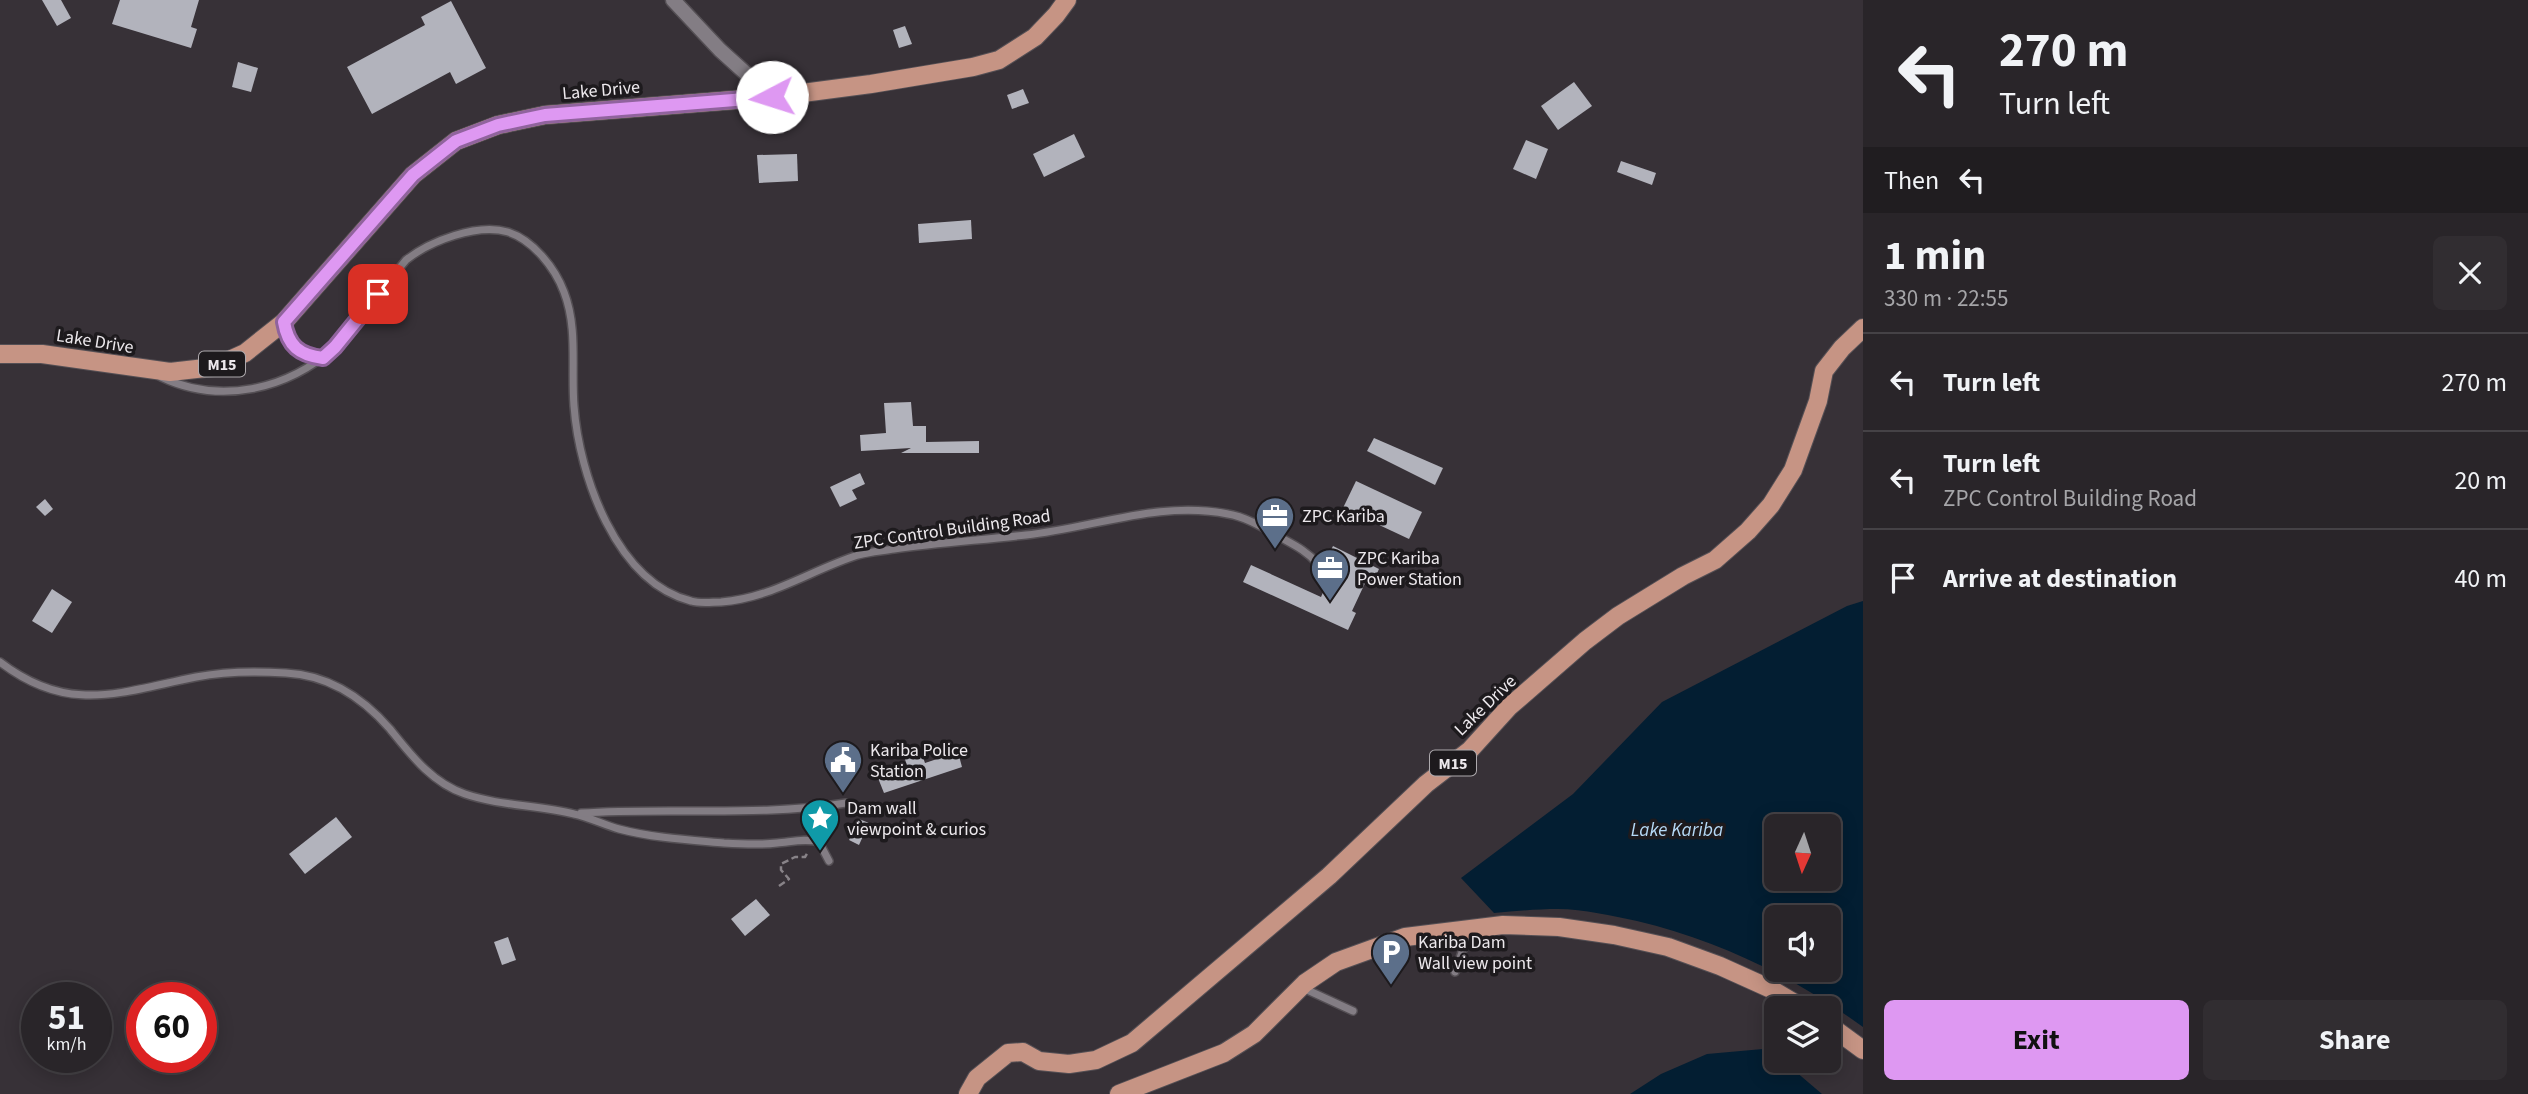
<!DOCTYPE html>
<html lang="en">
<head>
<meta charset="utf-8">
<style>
  body { margin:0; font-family:"Source Sans 3",sans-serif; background:#312d31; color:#f1f3f6; height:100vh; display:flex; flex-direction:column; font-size:26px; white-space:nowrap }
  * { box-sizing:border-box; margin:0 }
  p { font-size:23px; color:#a5a5a8 }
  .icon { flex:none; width:38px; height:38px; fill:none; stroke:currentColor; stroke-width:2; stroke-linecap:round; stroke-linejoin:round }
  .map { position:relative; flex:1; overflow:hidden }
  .side { display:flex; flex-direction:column; background:#292529; width:665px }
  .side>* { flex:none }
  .top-card { background:#292529; color:#f1f3f6; overflow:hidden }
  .needle { width:46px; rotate:183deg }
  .controls { position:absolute; left:1764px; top:814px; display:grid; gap:14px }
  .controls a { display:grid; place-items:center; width:77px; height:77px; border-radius:10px; background:#292529; box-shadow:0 4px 18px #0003,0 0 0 2px #454246; font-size:35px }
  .speed { position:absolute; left:21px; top:982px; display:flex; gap:14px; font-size:35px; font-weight:700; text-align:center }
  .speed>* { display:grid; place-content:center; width:91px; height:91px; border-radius:50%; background:#292529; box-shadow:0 4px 18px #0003,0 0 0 2px #454246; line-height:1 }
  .speed small { font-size:18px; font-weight:400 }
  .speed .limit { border:10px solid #d22; background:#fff; color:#111 }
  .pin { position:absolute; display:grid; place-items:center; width:60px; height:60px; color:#fff; margin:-30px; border-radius:14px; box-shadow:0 4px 10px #0006 }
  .me { position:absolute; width:77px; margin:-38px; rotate:265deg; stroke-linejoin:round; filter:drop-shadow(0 0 5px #0008) }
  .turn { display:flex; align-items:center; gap:24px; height:147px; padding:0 21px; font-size:32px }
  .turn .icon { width:91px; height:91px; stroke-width:2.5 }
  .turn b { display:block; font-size:49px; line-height:60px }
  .then { display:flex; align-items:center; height:66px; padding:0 21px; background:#0003; gap:14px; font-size:26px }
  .round { display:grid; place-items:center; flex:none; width:74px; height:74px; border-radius:10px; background:#312d31 }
  .summary { display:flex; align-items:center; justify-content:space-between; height:119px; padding:0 21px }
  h1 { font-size:42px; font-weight:700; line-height:52px }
  .cta { display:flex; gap:14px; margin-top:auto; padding:14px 21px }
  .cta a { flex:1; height:80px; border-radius:10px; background:#de98f2; color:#111; font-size:28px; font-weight:700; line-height:80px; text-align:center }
  .cta a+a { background:#312d31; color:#f1f3f6 }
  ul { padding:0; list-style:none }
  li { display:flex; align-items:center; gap:21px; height:98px; padding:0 21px; border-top:2px solid #454246 }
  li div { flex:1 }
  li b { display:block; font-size:26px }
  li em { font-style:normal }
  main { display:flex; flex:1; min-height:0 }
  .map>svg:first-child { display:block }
  .water { fill:#031e32; fill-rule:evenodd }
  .building { fill:#b2b3bc }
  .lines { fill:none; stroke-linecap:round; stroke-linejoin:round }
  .service-casing { stroke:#544f54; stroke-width:10 }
  .minor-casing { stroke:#544f54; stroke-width:17 }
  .primary-casing { stroke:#544f54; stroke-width:20 }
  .path { stroke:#888388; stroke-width:2.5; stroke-dasharray:7 3.5; stroke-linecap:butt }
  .service { stroke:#837d84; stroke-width:7 }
  .minor { stroke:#837d84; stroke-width:14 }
  .primary { stroke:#c69484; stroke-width:18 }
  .route-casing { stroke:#90639d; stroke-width:18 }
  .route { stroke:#de98f2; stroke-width:12 }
  .labels { text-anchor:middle; stroke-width:7; stroke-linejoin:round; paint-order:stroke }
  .shield { fill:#1d1a1d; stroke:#aeaaae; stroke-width:2 }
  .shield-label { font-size:16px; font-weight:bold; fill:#ece8ec }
  .street-label { font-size:18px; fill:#ece8ec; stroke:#1d1a1d }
  .poi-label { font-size:18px; fill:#ece8ec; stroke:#1d1a1d; text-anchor:start }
  .water-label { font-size:19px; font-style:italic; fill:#b5d9f6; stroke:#1d1a1d }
</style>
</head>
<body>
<main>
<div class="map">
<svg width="1863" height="1094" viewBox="0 0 1863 1094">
  <rect width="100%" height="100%" fill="#373137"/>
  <g class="water">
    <path d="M1863,601v426c-69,-50 -143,-86 -226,-106 -25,-5 -53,-12 -79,-12 -21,0 -43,2 -64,4l-33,-35 112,-84 89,-92 185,-96zM1776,826h53v52h-53zM1776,917h53v53h-53z"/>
    <polygon points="1763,1049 1776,1058 1776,1060 1795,1071 1822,1094 1630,1094 1661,1074 1707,1054"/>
  </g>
  <g class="building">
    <polygon points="42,0 61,0 71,18 57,26"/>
    <polygon points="120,0 199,0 191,27 197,29 191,48 112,24"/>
    <polygon points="451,1 486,68 456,84 450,72 372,114 347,67 425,25 421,17"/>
    <polygon points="905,26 912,44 899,48 893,30"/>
    <polygon points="238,62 258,68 251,92 232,87"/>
    <polygon points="1574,82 1592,106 1558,130 1541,106"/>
    <polygon points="1023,89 1029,103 1012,109 1007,95"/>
    <polygon points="1074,134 1085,157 1044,177 1033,154"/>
    <polygon points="1526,140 1548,149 1536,179 1513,169"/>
    <polygon points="797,154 798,181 759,183 757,155"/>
    <polygon points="1621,161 1656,173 1652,185 1617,172"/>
    <polygon points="971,220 972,239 919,243 918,224"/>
    <polygon points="911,402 913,426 926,426 926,442 979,441 979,453 901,453 911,448 861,451 860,435 886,433 884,403"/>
    <polygon points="1374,438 1443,468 1435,485 1367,451"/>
    <polygon points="860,473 865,484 852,490 857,499 840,507 830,487"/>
    <polygon points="1356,481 1422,512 1409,539 1343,508"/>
    <polygon points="45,499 53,509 45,516 36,507"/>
    <polygon points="1333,546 1379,569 1372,584 1366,581 1352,611 1356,613 1348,630 1243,582 1251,565 1321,597 1335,565 1326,560"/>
    <polygon points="52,589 72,602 52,633 32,621"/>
    <polygon points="919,746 925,763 958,752 962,767 884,793 878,778 908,768 902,751"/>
    <polygon points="336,817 352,837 305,874 289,854"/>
    <polygon points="859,819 869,823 859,845 849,840"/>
    <polygon points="756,899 770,915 745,936 731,919"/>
    <polygon points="508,937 516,960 502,965 494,942"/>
  </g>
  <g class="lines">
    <g class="service-casing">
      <g id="service">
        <path d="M284,323c4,23 15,33 38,35"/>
        <path d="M161,377c59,28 126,13 174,-30l71,-87c24,-19 71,-37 102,-28 25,8 47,36 56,60 14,36 7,76 10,114 5,69 42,176 117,195 10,3 21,1 30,1 51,-4 90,-32 137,-47 11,-3 24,-4 36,-6 43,-6 88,-9 132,-14 67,-7 134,-35 202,-21 18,3 34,13 50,22 14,8 28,14 39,27"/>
        <path d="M0,662c69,53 120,30 196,15 30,-6 60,-6 90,-4 42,2 77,25 104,56 21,26 42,54 75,65 35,12 73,11 109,20 15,3 30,11 45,15 34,9 71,11 105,14 17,1 36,2 53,0 14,-1 28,-5 42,-1l10,19"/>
        <path d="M581,813c88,-6 177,4 265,-10"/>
        <polyline points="1455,972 1470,930"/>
        <polyline points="1303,988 1353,1011"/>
      </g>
    </g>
    <g class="minor-casing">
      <polyline id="minor" points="673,0 720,50 772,97"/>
    </g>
    <g class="primary-casing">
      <g id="primary">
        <polyline points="0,354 42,354 170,372 214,367 245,353 284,322 413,175 456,141 498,125 545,115 772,97 871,84 973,67 999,60 1035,37 1056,15 1067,0"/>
        <polyline points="1829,1025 1863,1050"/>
        <polyline points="968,1094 977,1078 1008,1053 1023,1052 1039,1061 1069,1064 1096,1060 1132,1043 1329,876 1426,784 1470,750 1509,707 1585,641 1618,616 1683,576 1715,560 1748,531 1771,505 1793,470 1818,401 1824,371 1842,348 1863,328"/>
        <polyline points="1119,1094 1224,1053 1254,1034 1305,983 1336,962 1405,937 1503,925 1559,927 1614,935 1668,947 1720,966 1771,989 1803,1008"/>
      </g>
    </g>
    <polyline class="path" points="779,886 789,879 781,870 781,864 795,857 805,857 808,852"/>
    <use href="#service" class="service"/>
    <use href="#minor" class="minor"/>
    <use href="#primary" class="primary"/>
  </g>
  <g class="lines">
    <g class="route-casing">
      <path id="route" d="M378,294l-43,53 -12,11c-24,-3 -35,-12 -39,-36l129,-147 43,-34 42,-16 47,-10 227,-18"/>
    </g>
    <use href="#route" class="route"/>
  </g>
  <defs>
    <g id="office-pin" transform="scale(2.0125)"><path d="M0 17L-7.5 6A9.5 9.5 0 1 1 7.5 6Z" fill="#5c6f8a" stroke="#1d1a1d"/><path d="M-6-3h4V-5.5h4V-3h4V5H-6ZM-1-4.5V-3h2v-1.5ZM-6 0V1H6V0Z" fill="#fff"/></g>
    <g id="civic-pin" transform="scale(2.0125)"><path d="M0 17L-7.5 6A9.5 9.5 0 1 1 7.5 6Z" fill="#5c6f8a" stroke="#1d1a1d"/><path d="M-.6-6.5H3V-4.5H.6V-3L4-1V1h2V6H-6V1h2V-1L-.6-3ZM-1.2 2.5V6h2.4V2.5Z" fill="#fff"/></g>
    <g id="sight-pin" transform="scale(2.0125)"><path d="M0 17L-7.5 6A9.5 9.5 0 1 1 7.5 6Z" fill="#0f9aa8" stroke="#1d1a1d"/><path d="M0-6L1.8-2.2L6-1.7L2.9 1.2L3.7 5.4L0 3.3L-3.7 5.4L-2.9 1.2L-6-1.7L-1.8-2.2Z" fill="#fff"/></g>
    <g id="parking-pin" transform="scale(2.0125)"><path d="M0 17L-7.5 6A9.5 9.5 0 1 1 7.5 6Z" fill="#5c6f8a" stroke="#1d1a1d"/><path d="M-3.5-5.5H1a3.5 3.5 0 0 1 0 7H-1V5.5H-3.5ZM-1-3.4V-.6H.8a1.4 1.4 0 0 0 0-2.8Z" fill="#fff"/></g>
  </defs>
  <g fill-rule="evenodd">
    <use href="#office-pin" x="1275" y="516"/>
    <use href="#office-pin" x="1330" y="568"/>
    <use href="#civic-pin" x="843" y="760"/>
    <use href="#sight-pin" x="820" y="818"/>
    <use href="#parking-pin" x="1391" y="952"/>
  </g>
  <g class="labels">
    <g class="shield">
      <rect x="199" y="351.5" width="46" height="25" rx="5"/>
      <rect x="1430" y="750.5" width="46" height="25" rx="5"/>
    </g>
    <g class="shield-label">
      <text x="222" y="370">M15</text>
      <text x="1453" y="769">M15</text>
    </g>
    <g class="street-label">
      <text transform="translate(601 90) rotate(-5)" y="6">Lake Drive</text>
      <text transform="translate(95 341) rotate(9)" y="6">Lake Drive</text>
      <text transform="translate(952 529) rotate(-8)" y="6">ZPC Control Building Road</text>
      <text transform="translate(1485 705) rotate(-44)" y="6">Lake Drive</text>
    </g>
    <g class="poi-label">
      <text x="1302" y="522">ZPC Kariba</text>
      <text x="1357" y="564">ZPC Kariba<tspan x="1357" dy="21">Power Station</tspan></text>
      <text x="870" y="756">Kariba Police<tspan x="870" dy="21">Station</tspan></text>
      <text x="847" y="814">Dam wall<tspan x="847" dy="21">viewpoint &amp; curios</tspan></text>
      <text x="1418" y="948">Kariba Dam<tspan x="1418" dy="21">Wall view point</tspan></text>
    </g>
    <g class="water-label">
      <text x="1677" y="836">Lake Kariba</text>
    </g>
  </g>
</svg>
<div class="controls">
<a><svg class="needle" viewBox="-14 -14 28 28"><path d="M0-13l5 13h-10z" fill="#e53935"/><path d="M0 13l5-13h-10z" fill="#a5a5a8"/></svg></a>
<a><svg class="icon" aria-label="sound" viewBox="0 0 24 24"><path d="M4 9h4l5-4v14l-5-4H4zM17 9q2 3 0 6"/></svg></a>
<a><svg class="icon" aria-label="layers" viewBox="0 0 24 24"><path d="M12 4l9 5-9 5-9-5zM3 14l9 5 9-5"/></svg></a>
</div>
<div class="speed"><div>51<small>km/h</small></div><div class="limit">60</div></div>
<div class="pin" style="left:378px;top:294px;background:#d93025"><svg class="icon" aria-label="arrive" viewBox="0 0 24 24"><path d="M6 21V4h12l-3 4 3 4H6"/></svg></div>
<svg class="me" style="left:772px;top:97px" viewBox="-20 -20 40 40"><circle r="19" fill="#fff"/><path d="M0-13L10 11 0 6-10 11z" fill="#de98f2"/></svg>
</div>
<section class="side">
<div class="top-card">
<div class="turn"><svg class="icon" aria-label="left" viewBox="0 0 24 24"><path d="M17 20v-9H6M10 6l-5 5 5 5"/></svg><div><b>270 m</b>Turn left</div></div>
<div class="then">Then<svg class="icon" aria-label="left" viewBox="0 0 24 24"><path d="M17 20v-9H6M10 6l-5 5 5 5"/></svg></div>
</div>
<div class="summary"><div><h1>1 min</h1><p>330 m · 22:55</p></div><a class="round"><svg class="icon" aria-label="close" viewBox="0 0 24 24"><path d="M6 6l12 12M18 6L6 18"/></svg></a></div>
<ul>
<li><svg class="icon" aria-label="left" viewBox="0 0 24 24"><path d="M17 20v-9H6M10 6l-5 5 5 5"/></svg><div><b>Turn left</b></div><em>270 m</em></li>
<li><svg class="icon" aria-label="left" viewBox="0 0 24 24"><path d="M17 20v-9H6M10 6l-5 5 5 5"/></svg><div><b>Turn left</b><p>ZPC Control Building Road</p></div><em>20 m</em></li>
<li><svg class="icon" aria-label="arrive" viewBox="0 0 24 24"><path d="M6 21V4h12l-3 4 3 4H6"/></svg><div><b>Arrive at destination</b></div><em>40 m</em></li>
</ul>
<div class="cta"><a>Exit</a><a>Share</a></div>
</section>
</main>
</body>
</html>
